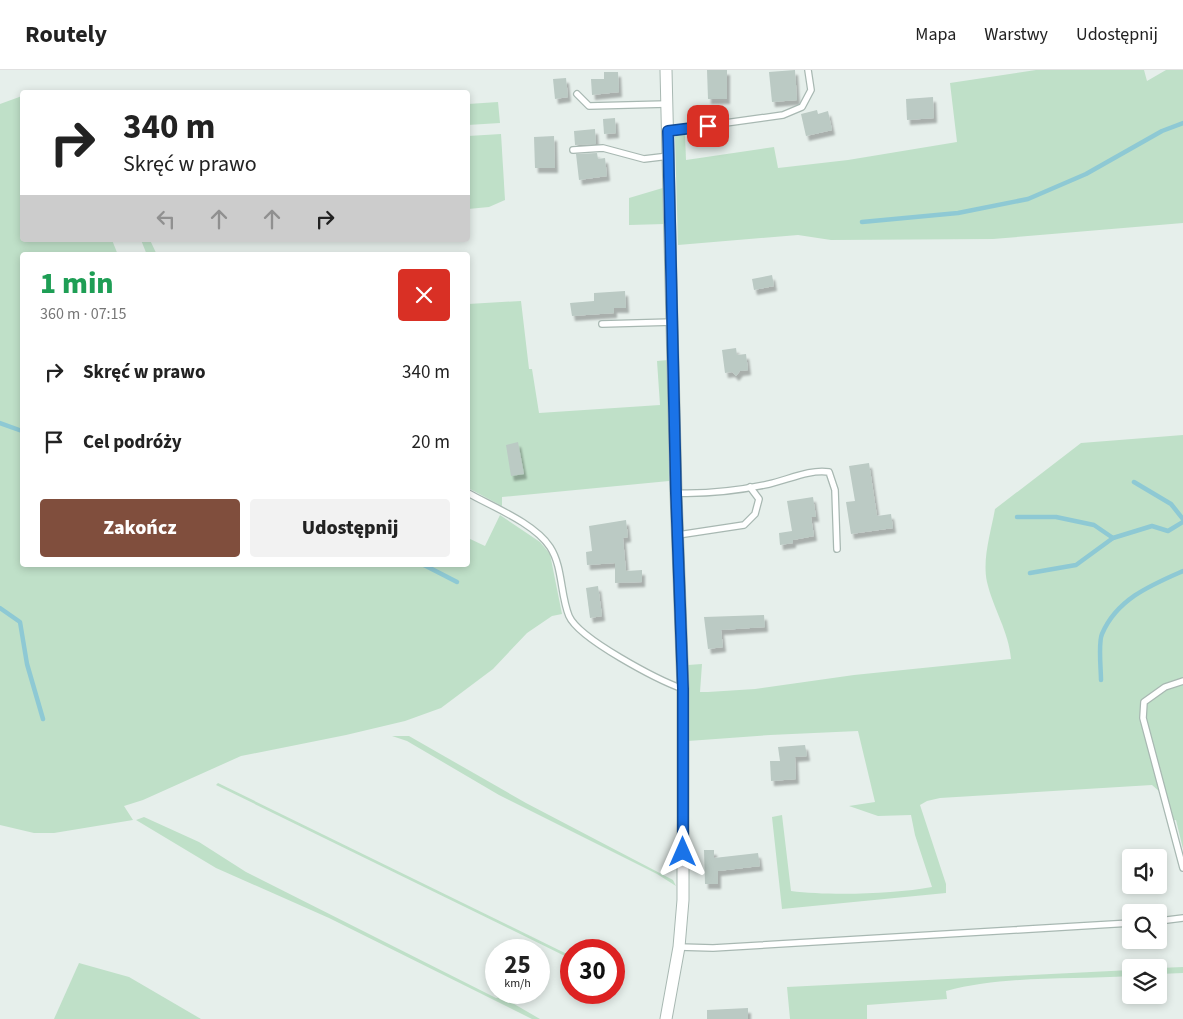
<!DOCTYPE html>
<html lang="pl">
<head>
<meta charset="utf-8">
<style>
  body { margin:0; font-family:"Source Sans 3",sans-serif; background:#f2f2f2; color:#222; height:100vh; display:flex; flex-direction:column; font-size:19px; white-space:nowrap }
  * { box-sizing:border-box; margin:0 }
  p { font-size:16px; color:#767676 }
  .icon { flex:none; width:28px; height:28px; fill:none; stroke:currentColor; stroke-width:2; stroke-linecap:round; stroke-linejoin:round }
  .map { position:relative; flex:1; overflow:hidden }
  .panel { position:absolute; left:20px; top:182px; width:450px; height:315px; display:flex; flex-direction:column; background:#fff; border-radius:5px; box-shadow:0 2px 8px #0003 }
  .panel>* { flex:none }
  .banner { position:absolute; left:20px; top:20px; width:450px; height:152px; border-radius:5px; box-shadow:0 2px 8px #0003; background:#fff; color:#222; overflow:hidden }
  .tools { position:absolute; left:1122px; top:779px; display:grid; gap:10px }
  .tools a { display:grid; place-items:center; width:45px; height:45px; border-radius:5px; background:#fff; box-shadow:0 2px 8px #0003; font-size:25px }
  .speed { position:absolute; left:485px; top:869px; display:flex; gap:10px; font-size:25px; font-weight:700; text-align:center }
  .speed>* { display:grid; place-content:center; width:65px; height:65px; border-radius:50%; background:#fff; box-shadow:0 2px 8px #0003; line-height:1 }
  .speed small { font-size:12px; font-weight:400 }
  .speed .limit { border:8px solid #d22; background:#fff; color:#111 }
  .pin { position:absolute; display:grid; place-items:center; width:42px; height:42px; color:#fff; margin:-21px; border-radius:10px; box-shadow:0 2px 8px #0006 }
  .me { position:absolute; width:55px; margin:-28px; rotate:0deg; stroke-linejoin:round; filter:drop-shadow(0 0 4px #0008) }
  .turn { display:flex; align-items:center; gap:18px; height:105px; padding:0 20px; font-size:22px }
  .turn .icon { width:65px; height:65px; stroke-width:2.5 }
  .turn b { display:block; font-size:35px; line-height:42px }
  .lanes { display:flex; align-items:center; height:48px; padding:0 20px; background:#0003; justify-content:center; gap:25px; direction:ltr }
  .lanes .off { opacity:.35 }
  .round { display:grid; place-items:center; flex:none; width:52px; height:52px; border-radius:5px; background:#f2f2f2 }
  .head { display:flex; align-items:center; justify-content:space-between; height:85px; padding:0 20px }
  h1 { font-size:30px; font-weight:800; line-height:38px; color:#1e9e55 }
  .action { display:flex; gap:10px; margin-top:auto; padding:10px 20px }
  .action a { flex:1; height:58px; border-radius:5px; background:#804e3d; color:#fff; font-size:20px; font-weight:800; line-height:58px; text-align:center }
  .action a+a { background:#f2f2f2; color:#222 }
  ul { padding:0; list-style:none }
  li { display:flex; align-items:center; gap:15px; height:70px; padding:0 20px }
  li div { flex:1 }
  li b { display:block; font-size:19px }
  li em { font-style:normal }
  header { display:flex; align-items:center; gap:30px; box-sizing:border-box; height:70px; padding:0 25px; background:#fff; border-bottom:1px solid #e0e0e0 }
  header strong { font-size:24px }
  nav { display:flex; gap:28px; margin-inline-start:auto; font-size:18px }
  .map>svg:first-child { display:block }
  .green { fill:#bfe0c8 }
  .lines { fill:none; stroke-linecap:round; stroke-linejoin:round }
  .stream { stroke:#8ec9d4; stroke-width:4.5 }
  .building { fill:#bbcac4; filter:url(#shadow) }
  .lane-casing { stroke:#a8b8b2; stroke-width:8 }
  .street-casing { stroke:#a8b8b2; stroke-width:13 }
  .lane { stroke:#fff; stroke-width:5.5 }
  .street { stroke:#fff; stroke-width:11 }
  .route-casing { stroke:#114b97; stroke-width:12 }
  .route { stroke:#1a73e8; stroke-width:9 }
</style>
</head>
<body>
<header>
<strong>Routely</strong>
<nav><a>Mapa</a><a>Warstwy</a><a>Udostępnij</a></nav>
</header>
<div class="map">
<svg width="1183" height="949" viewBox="0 0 1183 949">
  <defs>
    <filter id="shadow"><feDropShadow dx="3" dy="5" stdDeviation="1" flood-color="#0004"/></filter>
  </defs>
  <rect width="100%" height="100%" fill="#e6efeb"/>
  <g class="green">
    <polygon points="1036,0 1144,0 1147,11 1166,0 1183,0 1183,153 993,169 831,170 798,165 678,175 675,67 678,64 685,64 686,90 774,77 778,98 848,90 957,72 950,13"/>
    <polygon points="22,26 22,170 112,170 118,185 22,185 22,495 468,495 468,468 485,476 500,445 540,472 550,484 562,544 552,546 527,563 493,599 441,638 405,651 346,665 241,686 143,730 124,736 133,750 54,763 34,763 0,755 0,34"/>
    <polygon points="498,32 500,53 468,55 468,34"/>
    <polygon points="501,64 505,130 489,137 468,139 468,66"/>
    <polygon points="666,117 665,154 629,155 629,128"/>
    <polygon points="141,170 150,170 157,185 147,185"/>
    <polygon points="521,231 529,299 532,299 539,343 660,335 657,291 668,290 669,411 502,427 502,436 468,418 468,234"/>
    <path d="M1183,365v414l-7,-29 -9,1 -7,-29 -8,-7 -212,13 -13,3 -7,4 26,79v9l-164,16 -10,-92 10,-2 9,76c39,5 103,3 141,-4l-17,-52 -4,-20 -33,1 -29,-10 26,-4 -17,-71 -88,4 -82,6v-76l14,-1 -2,28h8l47,-3 99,-14 157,-16c-2,-27 -18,-51 -24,-77 -5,-23 4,-50 8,-73l86,-66z"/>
    <polygon points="392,666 409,666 526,733 673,810 676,816 657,804 499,725 407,671"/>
    <polygon points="218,713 571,886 571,889 216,715"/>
    <polygon points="144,747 199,772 246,802 496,928 502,927 540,949 532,949 329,848 216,798 136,750"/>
    <polygon points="79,893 129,907 201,949 54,949"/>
    <polygon points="1183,897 1183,903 1159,904 1159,898"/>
    <path d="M1131,900v6c-61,4 -126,-1 -185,15l1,8 -80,6v14h-77l-3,-32z"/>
  </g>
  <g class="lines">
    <g class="stream">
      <polyline points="862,152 958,143 1028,129 1086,104 1162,61 1183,53"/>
      <polyline points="0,353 22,361"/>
      <polyline points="1134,412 1171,434 1183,449"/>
      <polyline points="1017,447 1056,447 1094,455 1113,468"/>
      <polyline points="424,495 457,512"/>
      <polyline points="1030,503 1076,495 1113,468 1152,456 1168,461 1183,452"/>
      <polyline points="0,538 20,552 27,594 43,649"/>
      <path d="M1101,610c0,-11 -3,-37 1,-46 15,-35 49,-49 81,-63"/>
    </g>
  </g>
  <g class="building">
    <polygon points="707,0 727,0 727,29 708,29"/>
    <polygon points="795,0 797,30 772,32 769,2"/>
    <polygon points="604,2 618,2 619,22 592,25 591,9 604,9"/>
    <polygon points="566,8 568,27 555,29 553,9"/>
    <polygon points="933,27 934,48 907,50 906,29"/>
    <polygon points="817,40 818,44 828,41 832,60 806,66 801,44"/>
    <polygon points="615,48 616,63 604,64 603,49"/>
    <polygon points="595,59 596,74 575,75 574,61"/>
    <polygon points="554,66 555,98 535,98 534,67"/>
    <polygon points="597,83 598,89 605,88 607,106 579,110 576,84"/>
    <polygon points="772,205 774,216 754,220 752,209"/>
    <polygon points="625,221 626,238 614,238 614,243 572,246 570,233 594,231 594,223"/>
    <polygon points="736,278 737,285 746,284 748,300 740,301 736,306 732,302 725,303 722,280"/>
    <polygon points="518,372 524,404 511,406 506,375"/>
    <polygon points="869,393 877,446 891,444 893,458 851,464 846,432 855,431 849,396"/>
    <polygon points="813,427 816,447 811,447 814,466 793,470 793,473 780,475 779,463 792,461 787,431"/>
    <polygon points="626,450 628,467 623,468 626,501 642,500 642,512 615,513 615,493 587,495 586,482 592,481 589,456"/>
    <polygon points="598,516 602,546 590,548 586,518"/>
    <polygon points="764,545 765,557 721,560 723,577 708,579 704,547"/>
    <polygon points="805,675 807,686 795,687 796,709 771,711 770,691 780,691 778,677"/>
    <polygon points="704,780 714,780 714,788 758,783 760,796 718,801 718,814 705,814"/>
    <polygon points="748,938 748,949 707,949 707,940"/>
  </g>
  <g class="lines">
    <g class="lane-casing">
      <g id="lane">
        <polyline points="577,24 589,36 667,34"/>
        <polyline points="668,61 783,45 802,37 811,20 808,0"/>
        <polyline points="573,80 603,78 644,89 669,86"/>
        <polyline points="602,254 673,252"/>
        <path d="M468,423c25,14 66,30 82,54 13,20 10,47 19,69 10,23 89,64 114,73"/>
        <path d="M676,423c31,1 61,-2 93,-9 19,-4 40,-15 60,-12l6,18 2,59"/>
        <polyline points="678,465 744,455 755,444 759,429 750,417"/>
        <polyline points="1183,611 1165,617 1144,632 1143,648 1183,798"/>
        <polyline points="1159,851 1183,848"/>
        <polyline points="679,877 713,878 1131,853"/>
      </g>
    </g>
    <g class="street-casing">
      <polyline id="street" points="666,949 679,877 683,830 683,619 676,423 666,0"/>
    </g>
    <use href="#lane" class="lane"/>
    <use href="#street" class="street"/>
  </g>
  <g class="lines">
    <g class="route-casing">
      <polyline id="route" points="683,782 683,619 676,423 668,61 708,56"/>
    </g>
    <use href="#route" class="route"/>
  </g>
</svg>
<div class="tools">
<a><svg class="icon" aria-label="sound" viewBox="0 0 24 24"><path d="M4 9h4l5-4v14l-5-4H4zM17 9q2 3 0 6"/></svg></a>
<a><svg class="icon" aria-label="search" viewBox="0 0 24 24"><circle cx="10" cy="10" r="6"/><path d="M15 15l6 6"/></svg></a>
<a><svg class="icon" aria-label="layers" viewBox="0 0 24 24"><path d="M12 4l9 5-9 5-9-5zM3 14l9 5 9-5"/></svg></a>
</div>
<div class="speed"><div>25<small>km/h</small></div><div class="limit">30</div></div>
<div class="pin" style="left:708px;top:56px;background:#d93025"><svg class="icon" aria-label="arrive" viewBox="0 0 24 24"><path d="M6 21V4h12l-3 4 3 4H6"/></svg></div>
<svg class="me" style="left:683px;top:782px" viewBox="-20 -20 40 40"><path d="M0-17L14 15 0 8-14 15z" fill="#1a73e8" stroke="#fff" stroke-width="4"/></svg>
<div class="banner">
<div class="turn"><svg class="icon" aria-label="right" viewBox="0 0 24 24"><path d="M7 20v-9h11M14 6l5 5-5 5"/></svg><div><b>340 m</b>Skręć w prawo</div></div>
<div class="lanes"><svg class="icon off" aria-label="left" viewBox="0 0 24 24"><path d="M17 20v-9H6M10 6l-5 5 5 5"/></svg><svg class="icon off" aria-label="ahead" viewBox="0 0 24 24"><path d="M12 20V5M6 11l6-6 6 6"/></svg><svg class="icon off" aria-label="ahead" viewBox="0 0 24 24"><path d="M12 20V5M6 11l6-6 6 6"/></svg><svg class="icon" aria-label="right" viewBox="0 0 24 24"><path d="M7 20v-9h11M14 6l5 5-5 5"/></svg></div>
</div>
<section class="panel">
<div class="head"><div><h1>1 min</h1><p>360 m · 07:15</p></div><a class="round" style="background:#d93025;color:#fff"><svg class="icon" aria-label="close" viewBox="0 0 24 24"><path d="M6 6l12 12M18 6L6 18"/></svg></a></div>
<ul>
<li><svg class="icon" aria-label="right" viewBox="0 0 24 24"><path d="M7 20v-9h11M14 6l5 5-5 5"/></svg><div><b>Skręć w prawo</b></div><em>340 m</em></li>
<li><svg class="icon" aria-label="arrive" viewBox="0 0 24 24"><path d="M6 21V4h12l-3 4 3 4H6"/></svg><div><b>Cel podróży</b></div><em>20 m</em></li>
</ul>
<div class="action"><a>Zakończ</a><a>Udostępnij</a></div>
</section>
</div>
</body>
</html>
